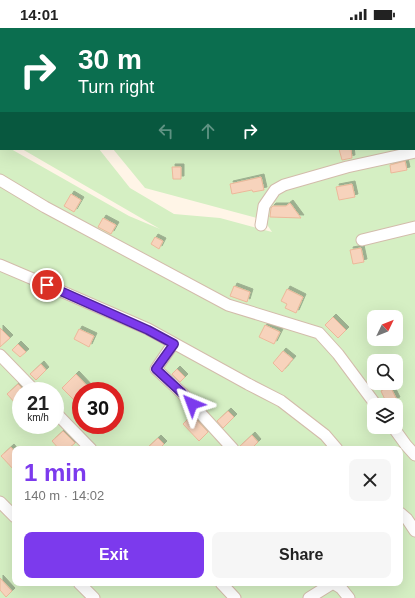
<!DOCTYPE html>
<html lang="en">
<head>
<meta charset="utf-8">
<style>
  body { margin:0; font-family:Helvetica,sans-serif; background:#f6f6f6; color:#222; height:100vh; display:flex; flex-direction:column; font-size:15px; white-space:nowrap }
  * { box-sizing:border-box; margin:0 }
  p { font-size:13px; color:#767676 }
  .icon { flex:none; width:22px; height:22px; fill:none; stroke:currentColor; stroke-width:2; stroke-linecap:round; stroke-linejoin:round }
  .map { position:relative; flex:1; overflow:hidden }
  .panel { position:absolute; left:12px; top:418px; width:391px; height:140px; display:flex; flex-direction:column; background:#fff; border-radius:8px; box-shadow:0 4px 16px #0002 }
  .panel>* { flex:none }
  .top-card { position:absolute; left:0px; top:0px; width:415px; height:122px; box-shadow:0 4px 16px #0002; background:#0b6e4f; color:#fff; overflow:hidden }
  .needle { width:26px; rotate:47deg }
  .controls { position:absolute; left:367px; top:282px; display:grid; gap:8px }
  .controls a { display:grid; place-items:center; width:36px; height:36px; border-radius:8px; background:#fff; box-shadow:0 4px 16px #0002; font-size:20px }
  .speed { position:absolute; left:12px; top:354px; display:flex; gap:8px; font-size:20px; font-weight:700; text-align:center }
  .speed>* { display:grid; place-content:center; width:52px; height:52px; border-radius:50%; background:#fff; box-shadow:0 4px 16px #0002; line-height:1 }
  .speed small { font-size:10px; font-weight:400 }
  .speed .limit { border:6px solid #d22; background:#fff; color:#111 }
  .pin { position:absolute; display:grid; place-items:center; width:34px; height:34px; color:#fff; margin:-17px; border:2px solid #fff; border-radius:50%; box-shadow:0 1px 4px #0007 }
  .me { position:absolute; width:44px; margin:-22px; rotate:316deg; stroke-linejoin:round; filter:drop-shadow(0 0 3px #0008) }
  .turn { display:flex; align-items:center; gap:14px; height:84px; padding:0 12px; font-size:18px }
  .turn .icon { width:52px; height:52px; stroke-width:2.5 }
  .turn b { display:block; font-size:28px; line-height:34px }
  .lanes { display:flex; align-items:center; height:38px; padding:0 12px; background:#0003; justify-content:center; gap:20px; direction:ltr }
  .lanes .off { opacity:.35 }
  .round { display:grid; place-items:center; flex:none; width:42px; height:42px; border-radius:8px; background:#f6f6f6 }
  .overview { display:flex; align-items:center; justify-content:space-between; height:68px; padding:0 12px }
  h1 { font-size:24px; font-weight:700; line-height:30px; color:#7c3aed }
  .action { display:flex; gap:8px; margin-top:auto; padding:8px 12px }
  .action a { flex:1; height:46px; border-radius:8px; background:#7c3aed; color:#fff; font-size:16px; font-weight:700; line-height:46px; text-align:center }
  .action a+a { background:#f6f6f6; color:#222 }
  .status { display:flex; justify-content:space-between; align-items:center; height:28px; padding:0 20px; background:#fff; direction:ltr }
  .status svg { height:11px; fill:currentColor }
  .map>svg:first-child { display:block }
  .green { fill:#d5efc3; fill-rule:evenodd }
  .building { fill:#f7d3bc; stroke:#ecb89a; filter:url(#shadow) }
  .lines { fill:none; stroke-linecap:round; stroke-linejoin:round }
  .minor-casing { stroke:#d3bcab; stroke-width:13 }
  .minor { stroke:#fff; stroke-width:11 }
  .route-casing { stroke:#51269a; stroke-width:10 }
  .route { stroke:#7c3aed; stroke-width:7 }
</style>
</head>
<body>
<div class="status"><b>14:01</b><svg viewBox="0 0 49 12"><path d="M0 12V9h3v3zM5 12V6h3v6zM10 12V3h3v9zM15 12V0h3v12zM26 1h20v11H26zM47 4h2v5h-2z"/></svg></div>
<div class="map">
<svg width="415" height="570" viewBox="0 0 415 570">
  <defs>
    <filter id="shadow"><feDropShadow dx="3" dy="-3" stdDeviation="0" flood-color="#0004"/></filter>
  </defs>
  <rect width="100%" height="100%" fill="#fff5e7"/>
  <path class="green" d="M61,0h354v570h-415v-455h1v6h10l118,67 31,13 -138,-80h77l31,39 44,26 46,4 52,14 -8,-12 -119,-32 -32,-39h301v-120h-354zM374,289h22v22h-22zM374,333h22v22h-22zM21,363h34v34h-34zM81,363h34v34h-34zM374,377h22v22h-22zM15,421h385v134h-385z"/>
  <g class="building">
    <polygon points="339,121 351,121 352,130 342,132"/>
    <polygon points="405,133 407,142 391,145 390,137"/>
    <polygon points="172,139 181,139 181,151 173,151"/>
    <polygon points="261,149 264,162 253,164 252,162 232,166 230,156"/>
    <polygon points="352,156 355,169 339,172 336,159"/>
    <polygon points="71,166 81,172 74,184 64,178"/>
    <polygon points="290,175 301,190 270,189 271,180 273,178 286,178"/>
    <polygon points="103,190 116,197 111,206 98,199"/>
    <polygon points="155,209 163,213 159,221 151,216"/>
    <polygon points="361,220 364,234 353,236 350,222"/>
    <polygon points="234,258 250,264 247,274 230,268"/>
    <polygon points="287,261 303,269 296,285 285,280 287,276 281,273"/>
    <polygon points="333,289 346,302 338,310 325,297"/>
    <polygon points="265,297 280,304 274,316 259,309"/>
    <polygon points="0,300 10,310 0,319"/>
    <polygon points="79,301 94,308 89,319 74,311"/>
    <polygon points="18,316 26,324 20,329 12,322"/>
    <polygon points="283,323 293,331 282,344 273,335"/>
    <polygon points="41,336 46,342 36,352 30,346"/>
    <polygon points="177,341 185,349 180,354 172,346"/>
    <polygon points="76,346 92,363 81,363 81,379 62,360"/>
    <polygon points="18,356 21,359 21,372 16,376 7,366"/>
    <polygon points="390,358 397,372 387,376 381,363"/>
    <polygon points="228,383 234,389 223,400 217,393"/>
    <polygon points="192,387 208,404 199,413 183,396"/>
    <polygon points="63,403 75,415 68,421 59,421 52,413"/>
    <polygon points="252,407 258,414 251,421 240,421 239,419"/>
    <polygon points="158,410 164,416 159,421 146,421"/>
    <polygon points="11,419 15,424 15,443 1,428"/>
    <polygon points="0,550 12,563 6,569 0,562"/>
  </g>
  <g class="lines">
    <g class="minor-casing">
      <g id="minor">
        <polyline points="181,0 181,1"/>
        <polyline points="48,1 48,0"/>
        <polyline points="290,1 295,0"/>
        <polyline points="414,48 415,47"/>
        <polyline points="0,152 45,179 228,277 319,305 338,326 376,377"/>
        <polyline points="261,197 264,178 275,162 284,157 347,139 415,124"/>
        <polyline points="362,212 415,199"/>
        <polyline points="0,237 47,257 148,301 248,356 281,373 325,407 337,421"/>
        <polyline points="173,316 156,341 182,365 233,421"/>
        <polyline points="0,327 35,363"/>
        <polyline points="55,384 91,421"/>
        <polyline points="393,399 406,417 415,427"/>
        <polyline points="0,474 15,489"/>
        <polyline points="400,485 407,491 415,503"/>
        <polyline points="79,555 94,570"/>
        <polyline points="221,555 235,570"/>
        <polyline points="309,570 333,555 341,560 349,570"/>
      </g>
    </g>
    <use href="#minor" class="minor"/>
  </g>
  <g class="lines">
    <g class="route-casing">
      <polyline id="route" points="47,257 148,302 174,316 156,341 182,365 192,376"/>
    </g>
    <use href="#route" class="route"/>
  </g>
</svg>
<div class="controls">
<a><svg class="needle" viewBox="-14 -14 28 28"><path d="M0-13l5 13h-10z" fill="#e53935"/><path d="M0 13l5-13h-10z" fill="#767676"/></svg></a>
<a><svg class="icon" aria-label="search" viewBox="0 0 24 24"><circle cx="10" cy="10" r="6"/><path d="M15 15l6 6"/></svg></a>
<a><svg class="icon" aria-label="layers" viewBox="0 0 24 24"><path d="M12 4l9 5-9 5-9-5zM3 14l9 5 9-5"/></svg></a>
</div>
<div class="speed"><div>21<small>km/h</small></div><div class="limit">30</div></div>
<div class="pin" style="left:47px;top:257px;background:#d93025"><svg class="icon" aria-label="arrive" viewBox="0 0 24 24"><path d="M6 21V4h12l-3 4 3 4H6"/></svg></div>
<svg class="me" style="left:192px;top:376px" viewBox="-20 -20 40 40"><path d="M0-17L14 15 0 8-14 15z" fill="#7c3aed" stroke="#fff" stroke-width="4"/></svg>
<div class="top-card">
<div class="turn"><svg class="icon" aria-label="right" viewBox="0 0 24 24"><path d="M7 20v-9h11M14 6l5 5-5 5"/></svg><div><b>30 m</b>Turn right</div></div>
<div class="lanes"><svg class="icon off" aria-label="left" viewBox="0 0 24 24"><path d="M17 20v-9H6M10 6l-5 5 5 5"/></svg><svg class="icon off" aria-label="ahead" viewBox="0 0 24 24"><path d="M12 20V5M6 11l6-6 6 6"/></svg><svg class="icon" aria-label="right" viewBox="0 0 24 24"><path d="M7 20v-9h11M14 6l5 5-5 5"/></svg></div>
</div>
<section class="panel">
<div class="overview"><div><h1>1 min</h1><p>140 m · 14:02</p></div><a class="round"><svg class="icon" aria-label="close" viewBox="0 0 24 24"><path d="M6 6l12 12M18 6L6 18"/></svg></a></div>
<div class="action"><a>Exit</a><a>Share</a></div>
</section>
</div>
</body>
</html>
